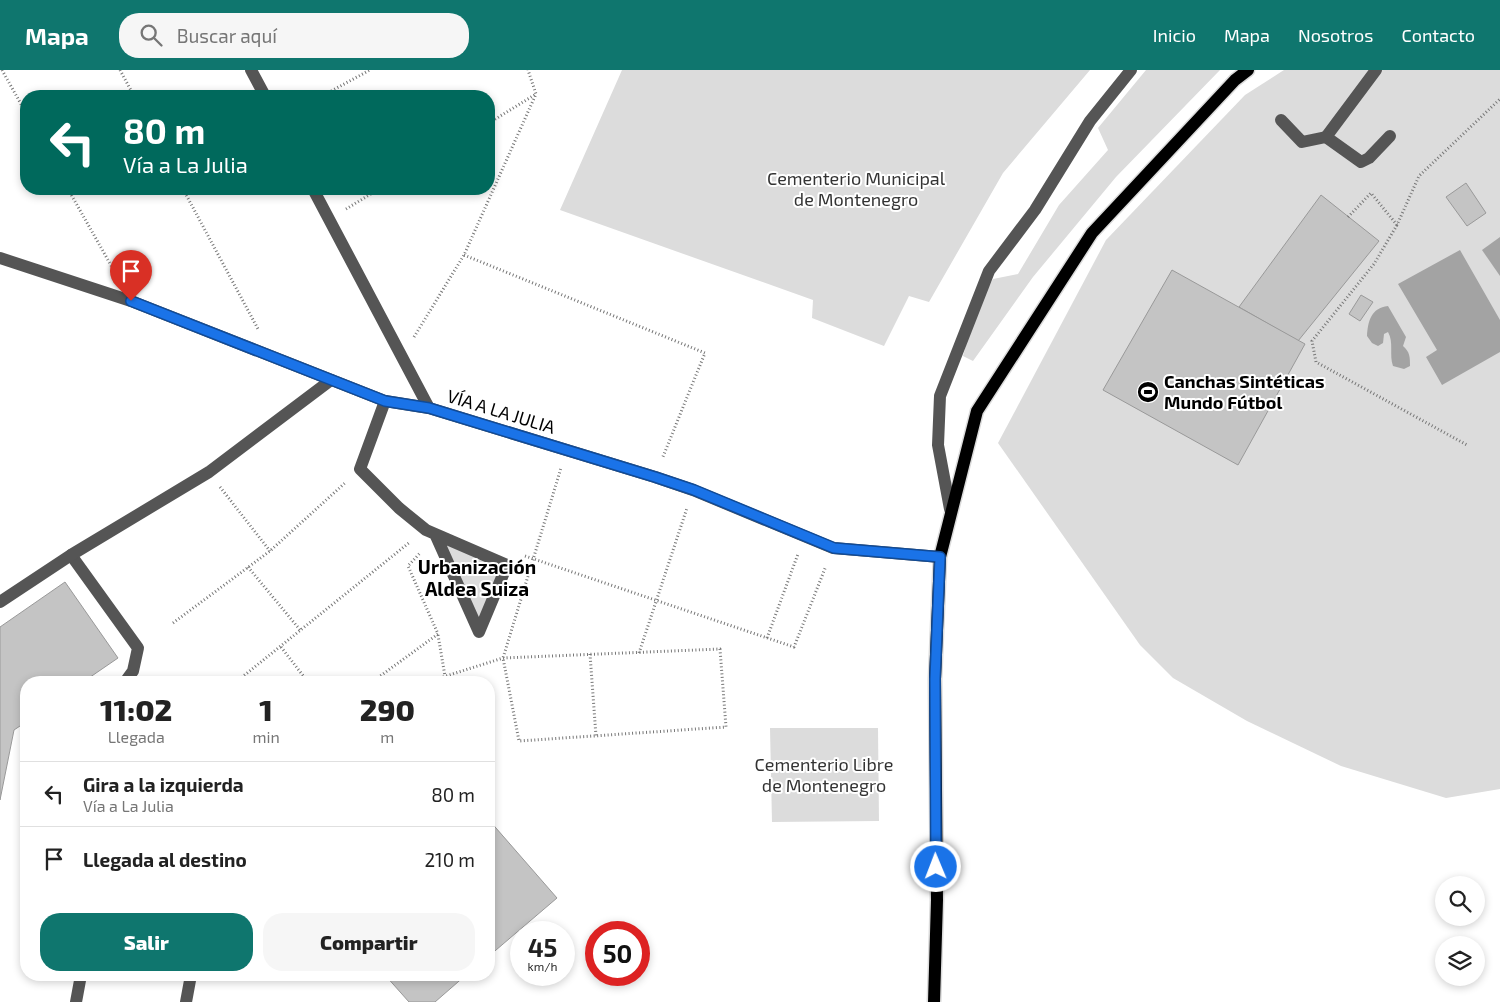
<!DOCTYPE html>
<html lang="es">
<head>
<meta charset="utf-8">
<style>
  body { margin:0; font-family:"Exo 2",sans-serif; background:#f6f6f6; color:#222; height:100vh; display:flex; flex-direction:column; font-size:19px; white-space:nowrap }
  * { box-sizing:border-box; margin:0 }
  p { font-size:16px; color:#767676 }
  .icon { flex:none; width:28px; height:28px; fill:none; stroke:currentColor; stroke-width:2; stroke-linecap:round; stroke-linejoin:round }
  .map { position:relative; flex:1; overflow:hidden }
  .side { position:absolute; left:20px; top:606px; width:475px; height:305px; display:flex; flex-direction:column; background:#fff; border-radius:20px; box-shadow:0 2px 8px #0003 }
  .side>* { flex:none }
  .guide { position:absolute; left:20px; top:20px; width:475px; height:105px; border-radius:20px; box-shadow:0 2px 8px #0003; background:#00695c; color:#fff; overflow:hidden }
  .buttons { position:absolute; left:1435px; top:806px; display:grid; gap:10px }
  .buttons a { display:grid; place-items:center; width:50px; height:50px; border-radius:50%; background:#fff; box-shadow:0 2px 8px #0003; font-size:25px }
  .speed { position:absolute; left:510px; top:851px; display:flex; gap:10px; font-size:25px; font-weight:700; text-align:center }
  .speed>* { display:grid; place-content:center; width:65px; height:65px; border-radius:50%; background:#fff; box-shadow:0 2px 8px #0003; line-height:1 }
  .speed small { font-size:12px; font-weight:400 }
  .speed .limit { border:8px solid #d22; background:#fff; color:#111 }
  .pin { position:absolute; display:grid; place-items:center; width:42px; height:42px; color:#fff; margin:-51px -21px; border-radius:50% 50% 50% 0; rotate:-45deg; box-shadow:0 0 5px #0007 }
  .pin .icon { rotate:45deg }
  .me { position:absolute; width:55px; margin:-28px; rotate:359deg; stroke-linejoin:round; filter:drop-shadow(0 0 4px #0008) }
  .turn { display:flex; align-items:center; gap:18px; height:105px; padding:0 20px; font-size:22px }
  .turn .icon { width:65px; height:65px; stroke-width:2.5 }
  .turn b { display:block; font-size:35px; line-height:42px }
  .eta { display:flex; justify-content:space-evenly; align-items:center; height:85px; text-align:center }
  .eta b { font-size:30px; font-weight:800; line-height:35px }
  .primary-button { display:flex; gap:10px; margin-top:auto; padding:10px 20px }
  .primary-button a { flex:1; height:58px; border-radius:20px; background:#0f766e; color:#fff; font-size:20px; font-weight:800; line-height:58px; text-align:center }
  .primary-button a+a { background:#f6f6f6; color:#222 }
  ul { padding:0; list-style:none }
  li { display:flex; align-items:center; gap:15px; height:65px; padding:0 20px; border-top:1px solid #e0e0e0 }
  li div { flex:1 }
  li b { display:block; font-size:19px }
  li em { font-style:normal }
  header { display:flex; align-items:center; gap:30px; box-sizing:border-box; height:70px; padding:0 25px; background:#0f766e; color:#fff }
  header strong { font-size:24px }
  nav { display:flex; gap:28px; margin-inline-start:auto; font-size:18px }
  .search { width:350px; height:45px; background:#f6f6f6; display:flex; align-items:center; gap:12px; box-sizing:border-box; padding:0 18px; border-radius:20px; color:#767676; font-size:19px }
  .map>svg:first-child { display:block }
  .green { fill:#dcdcdc }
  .water { fill:#a3a3a3 }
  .building { fill:#c4c4c4; stroke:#999 }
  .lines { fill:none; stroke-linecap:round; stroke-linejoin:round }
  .major-casing { stroke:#dbdbdb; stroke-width:15 }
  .path { stroke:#777; stroke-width:3; stroke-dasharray:1 2.5; stroke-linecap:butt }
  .minor { stroke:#555; stroke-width:12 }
  .major { stroke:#000; stroke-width:12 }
  .route-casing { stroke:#114b97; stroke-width:12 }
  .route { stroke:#1a73e8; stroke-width:9 }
  .labels { text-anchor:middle; stroke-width:4; stroke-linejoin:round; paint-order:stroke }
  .park-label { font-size:18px; fill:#333; stroke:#fff }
  .poi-label { font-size:18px; font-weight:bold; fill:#000; stroke:#fff; text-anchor:start }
  .street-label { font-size:18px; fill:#000; stroke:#fff }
  .neighbourhood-label { font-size:19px; font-weight:bold; fill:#000; stroke:#fff }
</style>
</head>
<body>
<header>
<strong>Mapa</strong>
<div class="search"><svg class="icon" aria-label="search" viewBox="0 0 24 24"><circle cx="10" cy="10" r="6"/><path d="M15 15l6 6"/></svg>Buscar aquí</div>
<nav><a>Inicio</a><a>Mapa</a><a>Nosotros</a><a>Contacto</a></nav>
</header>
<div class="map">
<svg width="1500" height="932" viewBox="0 0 1500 932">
  <rect width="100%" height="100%" fill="#fff"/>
  <g class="green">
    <polygon points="622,0 1090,0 1003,103 929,232 909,226 884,276 812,248 813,230 560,140"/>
    <polygon points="1146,0 1220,0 1116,107 1033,207 973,291 963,286 977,236 993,209 1018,204 1059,135 1108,80 1098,58"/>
    <polygon points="1284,0 1500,0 1500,719 1446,728 1341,696 1247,651 1173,608 1140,575 998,373 1106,170 1245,25"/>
    <polygon points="436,466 505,492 479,562"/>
    <polygon points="770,658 878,658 879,751 772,752"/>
  </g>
  <g class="water">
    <polygon points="1500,167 1500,206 1482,180"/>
    <polygon points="1460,180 1500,250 1500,282 1442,315 1426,287 1437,280 1398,214"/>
    <path d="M1388,236l18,31 -3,9c7,6 7,11 7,20l-6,3 -11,-3c-4,-11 1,-24 -5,-34l-4,2 -1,9 -5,3 -6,-3 -5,-7c1,-15 4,-28 21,-30z"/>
  </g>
  <g class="building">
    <polygon points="1466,113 1486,143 1467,156 1446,127"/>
    <polygon points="1321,125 1379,171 1298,271 1239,237"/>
    <polygon points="1172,200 1305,274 1238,395 1103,320"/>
    <polygon points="1361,225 1373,232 1360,251 1349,244"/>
    <polygon points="65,512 118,588 83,612 26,612 26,652 14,660 0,730 0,557"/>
    <polygon points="489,750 557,828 489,886"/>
    <polygon points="385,905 466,905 435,932 409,932"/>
  </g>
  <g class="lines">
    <g class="major-casing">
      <polyline id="major" points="934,932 937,830 935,609 940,487 977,341 1092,163 1235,10 1248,0"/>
    </g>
    <g class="path">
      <polyline points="2,0 26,43"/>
      <polyline points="120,0 134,26"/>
      <polyline points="322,26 370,0"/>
      <polyline points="489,53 536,24"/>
      <polyline points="68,119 117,206"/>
      <polyline points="183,119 258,259"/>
      <polyline points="346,139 379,119"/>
      <polyline points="1348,147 1371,123 1397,155 1419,106 1500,29"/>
      <polyline points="1397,155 1374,194 1312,271 1316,292 1467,375"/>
      <polyline points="464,185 705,283 662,389"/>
      <polyline points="414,267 464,185 536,24 528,0"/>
      <polyline points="220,417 270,481"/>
      <polyline points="525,486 794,577 826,496"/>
      <polyline points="248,497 301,561"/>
      <polyline points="173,553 270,481 346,412"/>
      <polyline points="438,565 446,612"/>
      <polyline points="767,568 798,484"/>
      <polyline points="281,577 308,612"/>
      <polyline points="639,583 687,438"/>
      <polyline points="590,584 596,666"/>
      <polyline points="443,607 503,588 720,579 726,657 519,671 503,588 561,398"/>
      <polyline points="236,612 410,472"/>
      <polyline points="372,612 438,564 408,496 421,482"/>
    </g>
    <g class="minor">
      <polyline points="251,0 265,26"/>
      <polyline points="1376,0 1326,67 1361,92 1369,88 1390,66"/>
      <polyline points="1281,50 1302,72 1326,67"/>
      <polyline points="313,119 429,338"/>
      <polyline points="0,188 131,231 385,331 429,338 655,407 693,420 833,478 940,487"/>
      <polyline points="385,331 360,399 399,438 426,460 507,495 479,562 436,466"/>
      <polyline points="950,439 938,375 940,326 989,201 1035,140 1090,51 1131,0"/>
      <polyline points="71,485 138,578 133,601 125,612"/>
      <polyline points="0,532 71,485 209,402 331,310"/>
      <polyline points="76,932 81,905"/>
      <polyline points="186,932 191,905"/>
    </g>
    <use href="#major" class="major"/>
  </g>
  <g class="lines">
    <g class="route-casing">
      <polyline id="route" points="131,231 385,331 429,338 655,407 694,420 834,478 940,487 935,609 936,797"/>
    </g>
    <use href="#route" class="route"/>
  </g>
  <defs>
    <g id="stadium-disc" transform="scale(1.125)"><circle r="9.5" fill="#000" stroke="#fff"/><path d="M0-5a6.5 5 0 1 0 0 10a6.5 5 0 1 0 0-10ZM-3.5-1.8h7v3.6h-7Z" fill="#fff"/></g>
  </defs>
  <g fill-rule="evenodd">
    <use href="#stadium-disc" x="1148" y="322"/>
  </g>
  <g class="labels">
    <g class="park-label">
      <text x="856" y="115">Cementerio Municipal<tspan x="856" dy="21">de Montenegro</tspan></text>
      <text x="824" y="701">Cementerio Libre<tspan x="824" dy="21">de Montenegro</tspan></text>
    </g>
    <g class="poi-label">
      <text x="1164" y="318">Canchas Sintéticas<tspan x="1164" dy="21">Mundo Fútbol</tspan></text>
    </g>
    <g class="street-label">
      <text transform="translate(501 342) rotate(17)" y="6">VÍA A LA JULIA</text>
    </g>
    <g class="neighbourhood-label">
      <text x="477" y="504">Urbanización<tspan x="477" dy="22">Aldea Suiza</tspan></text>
    </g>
  </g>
</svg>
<div class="buttons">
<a><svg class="icon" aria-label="search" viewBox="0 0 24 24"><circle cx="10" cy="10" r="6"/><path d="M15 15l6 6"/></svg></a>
<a><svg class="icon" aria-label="layers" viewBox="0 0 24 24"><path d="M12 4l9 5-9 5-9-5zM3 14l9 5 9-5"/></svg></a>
</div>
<div class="speed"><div>45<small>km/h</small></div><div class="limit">50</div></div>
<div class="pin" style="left:131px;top:231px;background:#d93025"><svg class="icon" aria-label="arrive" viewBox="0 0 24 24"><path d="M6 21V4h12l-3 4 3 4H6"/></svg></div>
<svg class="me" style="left:936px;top:797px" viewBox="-20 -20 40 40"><circle r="17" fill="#1a73e8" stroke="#fff" stroke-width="3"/><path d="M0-11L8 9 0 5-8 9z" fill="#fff"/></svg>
<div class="guide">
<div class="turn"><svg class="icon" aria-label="left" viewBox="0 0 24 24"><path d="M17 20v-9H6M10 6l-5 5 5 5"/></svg><div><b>80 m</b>Vía a La Julia</div></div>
</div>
<section class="side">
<div class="eta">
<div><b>11:02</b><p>Llegada</p></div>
<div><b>1</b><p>min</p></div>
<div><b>290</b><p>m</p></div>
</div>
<ul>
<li><svg class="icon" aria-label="left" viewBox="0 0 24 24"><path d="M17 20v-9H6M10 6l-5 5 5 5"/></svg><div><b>Gira a la izquierda</b><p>Vía a La Julia</p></div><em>80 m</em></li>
<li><svg class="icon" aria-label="arrive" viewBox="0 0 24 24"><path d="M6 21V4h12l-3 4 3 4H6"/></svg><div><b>Llegada al destino</b></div><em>210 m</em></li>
</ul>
<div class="primary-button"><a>Salir</a><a>Compartir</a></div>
</section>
</div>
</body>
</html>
